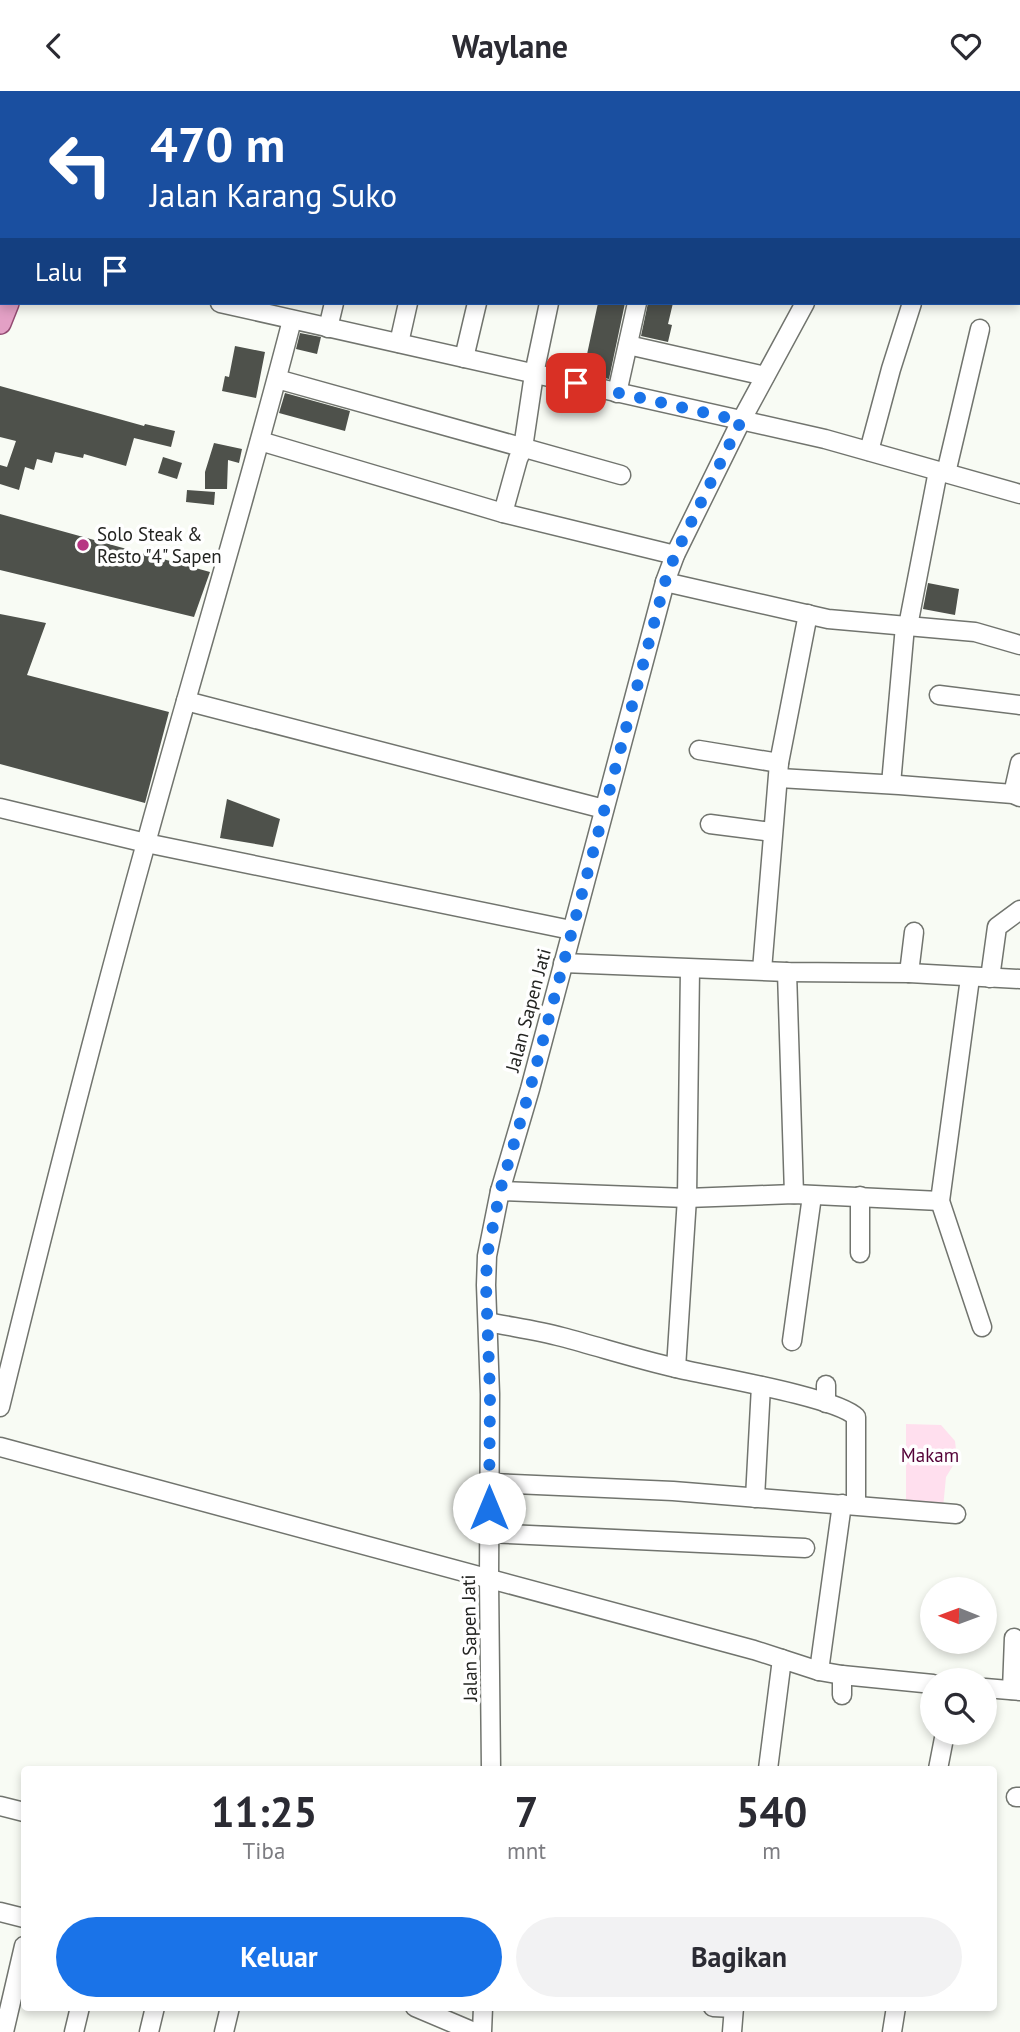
<!DOCTYPE html>
<html lang="id">
<head>
<meta charset="utf-8">
<style>
  body { margin:0; font-family:"PT Sans",sans-serif; background:#f2f2f3; color:#2b2b33; height:100vh; display:flex; flex-direction:column; font-size:26px; white-space:nowrap }
  * { box-sizing:border-box; margin:0 }
  p { font-size:23px; color:#7c7c81 }
  .icon { flex:none; width:38px; height:38px; fill:none; stroke:currentColor; stroke-width:2; stroke-linecap:round; stroke-linejoin:round }
  .map { position:relative; flex:1; overflow:hidden }
  .details { position:absolute; left:21px; top:1675px; width:976px; height:245px; display:flex; flex-direction:column; background:#fff; border-radius:7px; box-shadow:0 4px 10px #0003 }
  .details>* { flex:none }
  .top-card { position:absolute; left:0px; top:0px; width:1020px; height:214px; box-shadow:0 4px 10px #0003; background:#1a4fa0; color:#fff; overflow:hidden }
  .needle { width:46px; rotate:271deg }
  .fabs { position:absolute; left:920px; top:1486px; display:grid; gap:14px }
  .fabs a { display:grid; place-items:center; width:77px; height:77px; border-radius:50%; background:#fff; box-shadow:0 4px 10px #0003; font-size:35px }
  .pin { position:absolute; display:grid; place-items:center; width:60px; height:60px; color:#fff; margin:-30px; border-radius:14px; box-shadow:0 4px 10px #0006 }
  .me { position:absolute; width:77px; margin:-38px; rotate:0deg; stroke-linejoin:round; filter:drop-shadow(0 0 5px #0008) }
  .turn { display:flex; align-items:center; gap:24px; height:147px; padding:0 35px; font-size:32px }
  .turn .icon { width:91px; height:91px; stroke-width:2.5 }
  .turn b { display:block; font-size:49px; line-height:60px }
  .then { display:flex; align-items:center; height:66px; padding:0 35px; background:#0003; gap:14px; font-size:26px }
  .eta { display:flex; justify-content:space-evenly; align-items:center; height:119px; text-align:center }
  .eta b { font-size:42px; font-weight:800; line-height:49px }
  .action { display:flex; gap:14px; margin-top:auto; padding:14px 35px }
  .action a { flex:1; height:80px; border-radius:42px; background:#1a73e8; color:#fff; font-size:28px; font-weight:800; line-height:80px; text-align:center }
  .action a+a { background:#f2f2f3; color:#2b2b33 }
  header { display:flex; justify-content:space-between; align-items:center; height:91px; padding:0 35px; background:#fff; font-size:32px; font-weight:800 }
  .map>svg:first-child { display:block }
  .green { fill:#ffdfee }
  .building { fill:#4e514b }
  .lines { fill:none; stroke-linecap:round; stroke-linejoin:round }
  .minor-casing { stroke:#71746e; stroke-width:21 }
  .major-casing { stroke:#934b72; stroke-width:24 }
  .minor { stroke:#fff; stroke-width:18 }
  .major { stroke:#e3a0c5; stroke-width:21 }
  .route { stroke:#1a73e8; stroke-width:12; stroke-dasharray:0 21.6 }
  .poi-dot { fill:#b73783; stroke:#fff; stroke-width:2.5 }
  .labels { text-anchor:middle; stroke-width:7; stroke-linejoin:round; paint-order:stroke }
  .poi-label { font-size:19px; fill:#232421; stroke:#fff; text-anchor:start }
  .street-label { font-size:19px; fill:#232421; stroke:#fff }
  .park-label { font-size:19px; fill:#530136; stroke:#fff }
</style>
</head>
<body>
<header><svg class="icon" aria-label="back" viewBox="0 0 24 24"><path d="M15 5l-7 7 7 7"/></svg>Waylane<svg class="icon" aria-label="heart" viewBox="0 0 24 24"><path d="M12 20l-8-8c-3-5 5-10 8-4 3-6 11-1 8 4z"/></svg></header>
<div class="map">
<svg width="1020" height="1941" viewBox="0 0 1020 1941">
  <rect width="100%" height="100%" fill="#f8fbf4"/>
  <polygon class="green" points="906,1333 941,1334 955,1350 957,1368 946,1386 943,1417 906,1414"/>
  <g class="building">
    <polygon points="598,212 625,212 609,288 583,282"/>
    <polygon points="648,212 673,212 668,233 672,234 668,251 641,245"/>
    <polygon points="300,242 321,246 317,263 296,258"/>
    <polygon points="235,255 265,261 256,307 222,300 225,285 229,286"/>
    <polygon points="0,295 144,335 145,333 175,340 171,356 134,347 126,375 84,363 83,367 55,361 52,372 37,368 34,379 25,376 19,399 0,393 0,374 7,376 16,350 0,346"/>
    <polygon points="285,302 350,320 345,340 279,322"/>
    <polygon points="214,352 242,358 239,372 228,369 227,398 205,398 205,381"/>
    <polygon points="163,366 182,372 177,388 158,382"/>
    <polygon points="187,399 215,401 214,414 186,411"/>
    <polygon points="0,423 210,481 194,526 0,479"/>
    <polygon points="928,492 959,498 955,524 923,518"/>
    <polygon points="0,523 46,532 27,584 169,621 145,712 0,673"/>
    <polygon points="227,708 280,728 273,756 220,747"/>
  </g>
  <g class="lines">
    <g class="minor-casing">
      <g id="minor">
        <polyline points="44,0 48,2"/>
        <polyline points="777,0 782,2"/>
        <polyline points="316,2 317,0"/>
        <polyline points="383,2 384,0"/>
        <polyline points="455,2 455,0"/>
        <polyline points="524,2 524,0"/>
        <polyline points="594,2 595,0"/>
        <polyline points="684,2 684,0"/>
        <polyline points="920,2 921,0"/>
        <polyline points="220,212 825,348 1020,403"/>
        <polyline points="328,237 334,212"/>
        <polyline points="399,252 408,212"/>
        <polyline points="628,254 765,285"/>
        <polyline points="464,267 477,212"/>
        <polyline points="277,288 621,384"/>
        <polyline points="617,302 637,212"/>
        <polyline points="260,350 503,422 675,464"/>
        <polyline points="869,360 891,278 912,212"/>
        <polyline points="946,382 980,238"/>
        <polyline points="503,422 518,368 523,357 534,283 549,212"/>
        <polyline points="665,491 828,528 975,541 1020,554"/>
        <polyline points="908,535 938,380"/>
        <polyline points="939,604 1020,614"/>
        <polyline points="186,610 604,718"/>
        <polyline points="699,659 779,672"/>
        <polyline points="779,687 899,694 1013,703 1020,706"/>
        <polyline points="891,693 905,535"/>
        <polyline points="1013,703 1020,672"/>
        <polyline points="0,717 146,752 571,839"/>
        <polyline points="710,733 772,741"/>
        <polyline points="563,872 787,881 909,882 1020,888"/>
        <polyline points="762,879 779,672 808,523"/>
        <polyline points="787,881 794,1103"/>
        <polyline points="909,882 914,841"/>
        <polyline points="970,887 940,1110 982,1236"/>
        <polyline points="990,887 997,836 1020,819"/>
        <polyline points="500,1100 687,1107 794,1103 940,1110"/>
        <polyline points="860,1162 860,1105"/>
        <path d="M488,1231c24,5 49,8 74,15 38,10 75,22 114,31 33,8 161,29 180,49v88"/>
        <polyline points="792,1250 812,1105"/>
        <polyline points="676,1277 687,1107 690,878"/>
        <polyline points="826,1312 826,1294"/>
        <path d="M0,1316c46,-188 94,-377 146,-564 48,-175 101,-348 146,-523"/>
        <polyline points="0,1356 754,1559 782,1568"/>
        <polyline points="490,1392 673,1400 956,1423"/>
        <polyline points="755,1407 761,1295"/>
        <polyline points="489,1442 805,1457"/>
        <polyline points="819,1580 842,1413"/>
        <polyline points="985,1597 1020,1600"/>
        <polyline points="1012,1599 1014,1547"/>
        <polyline points="842,1604 842,1584"/>
        <polyline points="491,1678 489,1488 490,1303 486,1194 487,1165 500,1100 530,998 665,491 675,464 741,330 805,212"/>
        <polyline points="768,1678 782,1568 819,1580 842,1584 933,1593"/>
        <polyline points="938,1678 945,1642"/>
        <polyline points="1016,1706 1020,1706"/>
        <polyline points="0,1715 24,1721"/>
        <polyline points="0,1821 24,1827"/>
        <polyline points="415,1916 474,1941"/>
        <polyline points="713,1916 734,1917"/>
        <polyline points="4,1941 24,1855"/>
        <polyline points="74,1941 80,1916"/>
        <polyline points="149,1941 155,1916"/>
        <polyline points="224,1941 230,1916"/>
        <polyline points="482,1941 483,1916"/>
        <polyline points="732,1941 734,1916"/>
        <polyline points="892,1941 896,1916"/>
      </g>
    </g>
    <g class="major-casing">
      <g id="major">
        <polyline points="78,2 79,0"/>
        <polyline points="96,2 97,0"/>
        <polyline points="0,192 2,188"/>
        <polyline points="0,232 8,212"/>
      </g>
    </g>
    <use href="#minor" class="minor"/>
    <use href="#major" class="major"/>
  </g>
  <g class="lines">
    <polyline class="route" points="489,1417 490,1303 486,1194 487,1165 500,1100 530,998 665,491 675,464 741,330 576,292"/>
  </g>
  <circle class="poi-dot" cx="83" cy="454" r="7"/>
  <g class="labels">
    <g class="poi-label">
      <text x="97" y="450">Solo Steak &amp;<tspan x="97" dy="22">Resto "4" Sapen</tspan></text>
    </g>
    <g class="street-label">
      <text transform="translate(528 919) rotate(-75)" y="7">Jalan Sapen Jati</text>
      <text transform="translate(469 1547) rotate(-91)" y="7">Jalan Sapen Jati</text>
    </g>
    <g class="park-label">
      <text x="930" y="1371">Makam</text>
    </g>
  </g>
</svg>
<div class="fabs">
<a><svg class="needle" viewBox="-14 -14 28 28"><path d="M0-13l5 13h-10z" fill="#e53935"/><path d="M0 13l5-13h-10z" fill="#7c7c81"/></svg></a>
<a><svg class="icon" aria-label="search" viewBox="0 0 24 24"><circle cx="10" cy="10" r="6"/><path d="M15 15l6 6"/></svg></a>
</div>
<div class="pin" style="left:576px;top:292px;background:#d93025"><svg class="icon" aria-label="arrive" viewBox="0 0 24 24"><path d="M6 21V4h12l-3 4 3 4H6"/></svg></div>
<svg class="me" style="left:489px;top:1417px" viewBox="-20 -20 40 40"><circle r="19" fill="#fff"/><path d="M0-13L10 11 0 6-10 11z" fill="#1a73e8"/></svg>
<div class="top-card">
<div class="turn"><svg class="icon" aria-label="left" viewBox="0 0 24 24"><path d="M17 20v-9H6M10 6l-5 5 5 5"/></svg><div><b>470 m</b>Jalan Karang Suko</div></div>
<div class="then">Lalu<svg class="icon" aria-label="arrive" viewBox="0 0 24 24"><path d="M6 21V4h12l-3 4 3 4H6"/></svg></div>
</div>
<section class="details">
<div class="eta">
<div><b>11:25</b><p>Tiba</p></div>
<div><b>7</b><p>mnt</p></div>
<div><b>540</b><p>m</p></div>
</div>
<div class="action"><a>Keluar</a><a>Bagikan</a></div>
</section>
</div>
</body>
</html>
